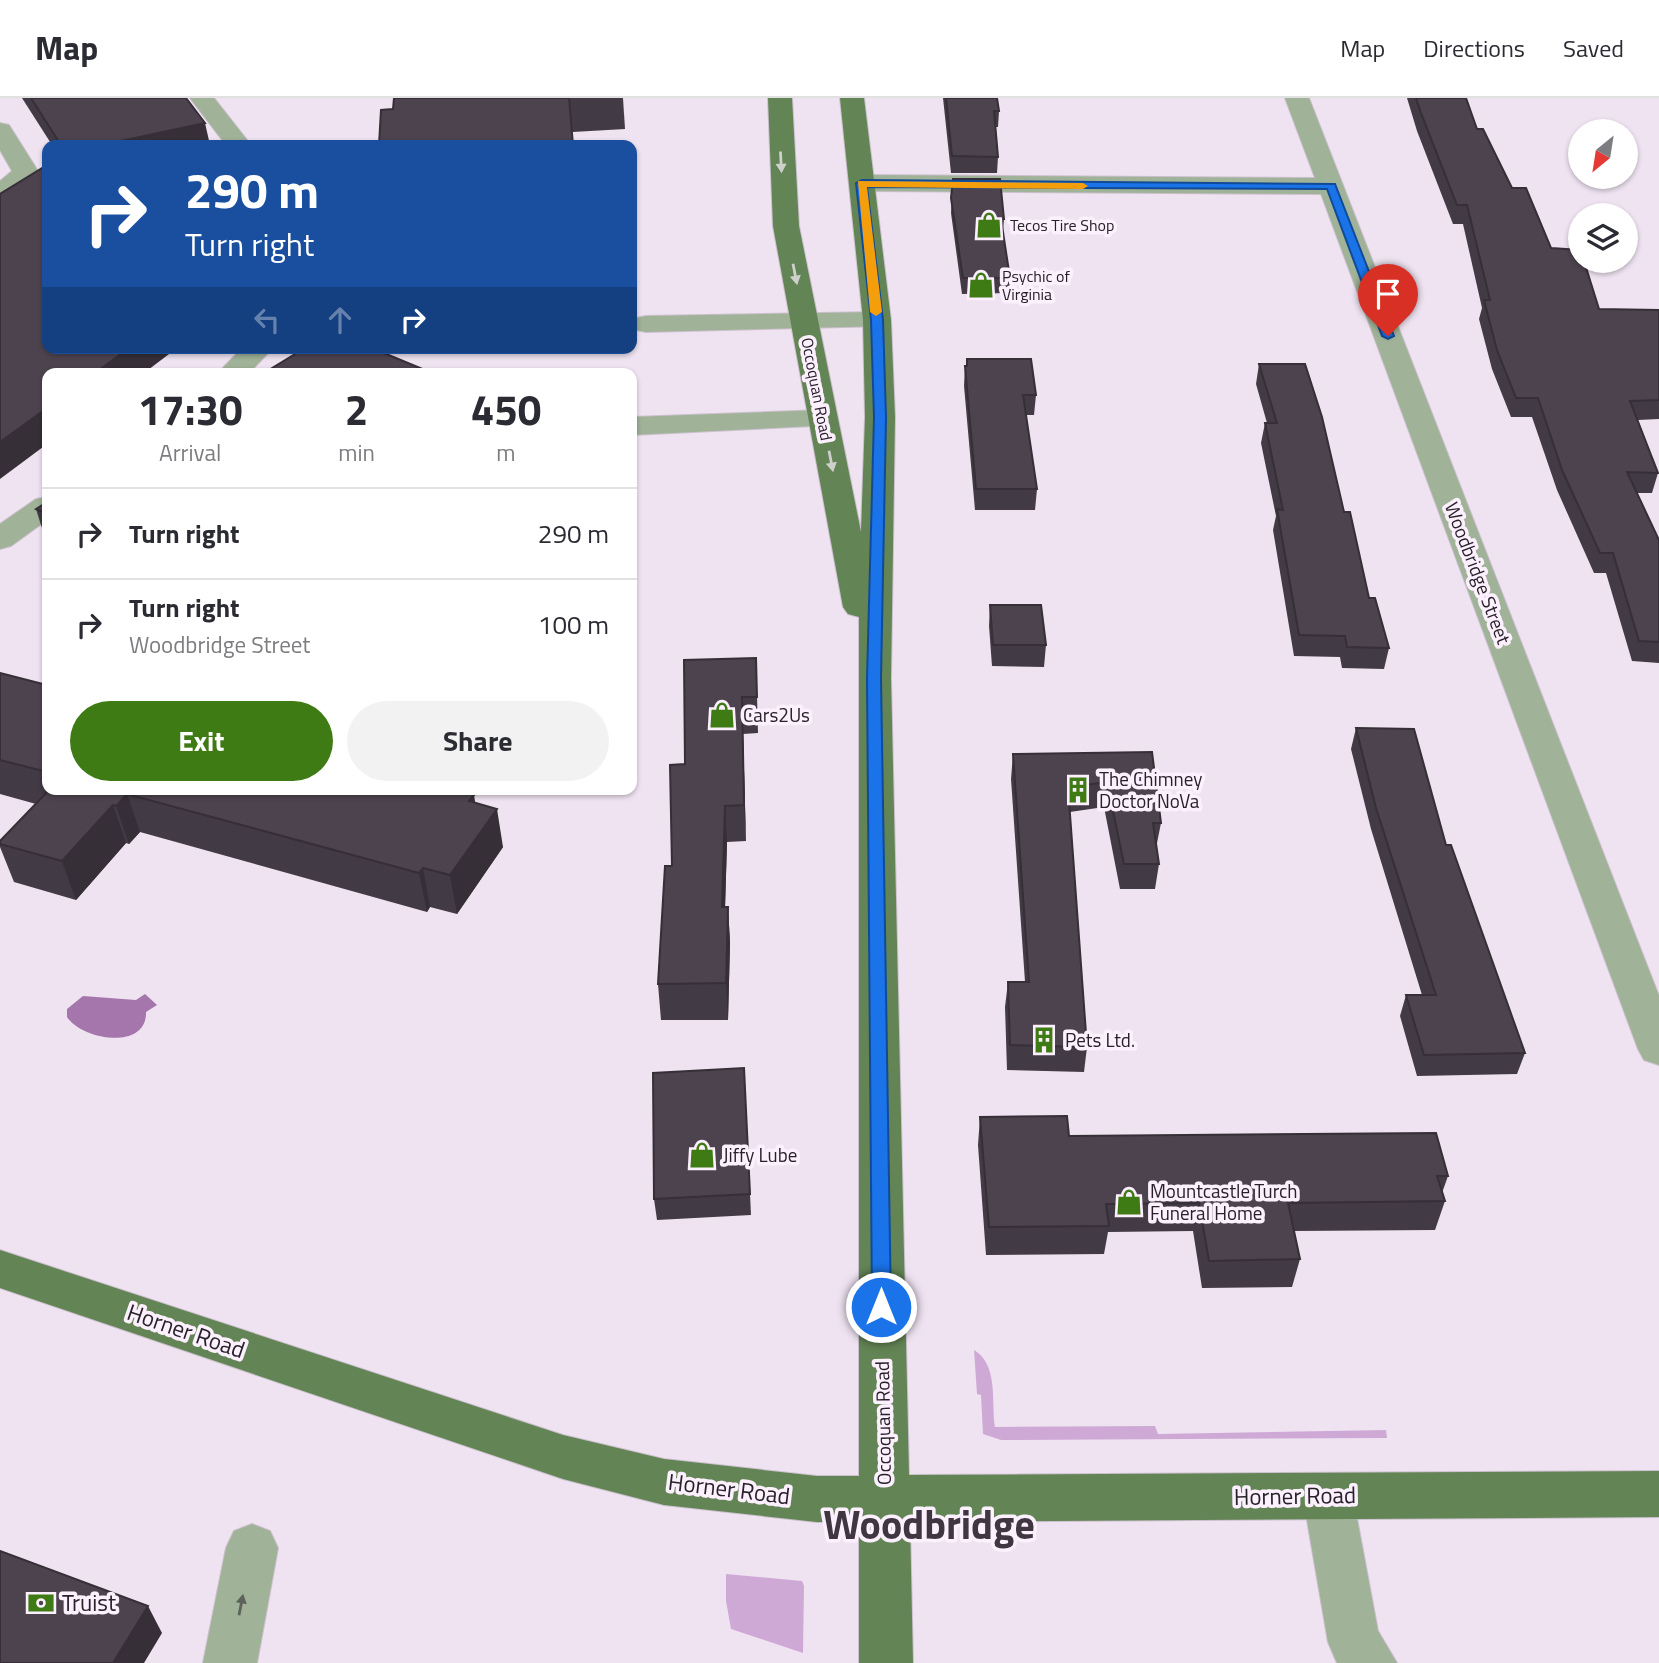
<!DOCTYPE html>
<html lang="en">
<head>
<meta charset="utf-8">
<style>
  body { margin:0; font-family:"Titillium Web",sans-serif; background:#f2f2f3; color:#2b2b33; height:100vh; display:flex; flex-direction:column; font-size:26px; white-space:nowrap }
  * { box-sizing:border-box; margin:0 }
  p { font-size:23px; color:#7c7c81 }
  .icon { flex:none; width:38px; height:38px; fill:none; stroke:currentColor; stroke-width:2; stroke-linecap:round; stroke-linejoin:round }
  .map { position:relative; flex:1; overflow:hidden }
  .drawer { position:absolute; left:42px; top:270px; width:595px; height:427px; display:flex; flex-direction:column; background:#fff; border-radius:14px; box-shadow:0 2px 5px #0004 }
  .drawer>* { flex:none }
  .guide { position:absolute; left:42px; top:42px; width:595px; height:214px; border-radius:14px; box-shadow:0 2px 5px #0004; background:#1a4fa0; color:#fff; overflow:hidden }
  .needle { width:46px; rotate:210deg }
  .tools { position:absolute; left:1568px; top:21px; display:grid; gap:14px }
  .tools a { display:grid; place-items:center; width:70px; height:70px; border-radius:50%; background:#fff; box-shadow:0 2px 5px #0004; font-size:35px }
  .pin { position:absolute; display:grid; place-items:center; width:60px; height:60px; color:#fff; margin:-72px -30px; border-radius:50% 50% 50% 0; rotate:-45deg; box-shadow:0 0 7px #0007 }
  .pin .icon { rotate:45deg }
  .me { position:absolute; width:77px; margin:-38px; rotate:0deg; stroke-linejoin:round; filter:drop-shadow(0 0 5px #0008) }
  .turn { display:flex; align-items:center; gap:24px; height:147px; padding:0 28px; font-size:32px }
  .turn .icon { width:91px; height:91px; stroke-width:2.5 }
  .turn b { display:block; font-size:49px; line-height:60px }
  .lanes { display:flex; align-items:center; height:66px; padding:0 28px; background:#0003; justify-content:center; gap:35px; direction:ltr }
  .lanes .off { opacity:.35 }
  .eta { display:flex; justify-content:space-evenly; align-items:center; height:119px; text-align:center }
  .eta b { font-size:42px; font-weight:700; line-height:49px }
  .cta { display:flex; gap:14px; margin-top:auto; padding:14px 28px }
  .cta a { flex:1; height:80px; border-radius:42px; background:#3f7b15; color:#fff; font-size:28px; font-weight:700; line-height:80px; text-align:center }
  .cta a+a { background:#f2f2f3; color:#2b2b33 }
  ul { padding:0; list-style:none }
  li { display:flex; align-items:center; gap:21px; height:91px; padding:0 28px; border-top:2px solid #e1e1e2 }
  li div { flex:1 }
  li b { display:block; font-size:26px }
  li em { font-style:normal }
  header { display:flex; align-items:center; gap:42px; box-sizing:border-box; height:98px; padding:0 35px; background:#fff; border-bottom:2px solid #e1e1e2 }
  header strong { font-size:33px }
  nav { display:flex; gap:38px; margin-inline-start:auto; font-size:24px }
  .map>svg:first-child { display:block }
  .green { fill:#cfa9d6 }
  .water { fill:#a476ab }
  .lines { fill:none; stroke-linecap:round; stroke-linejoin:round }
  .minor-casing { stroke:#cbc0cd; stroke-width:2 }
  .major-casing { stroke:#cbc0cd; stroke-width:2 }
  .minor { fill:#a0b297; fill-rule:evenodd }
  .major { fill:#638454; fill-rule:evenodd }
  .wall { fill:#423a44 }
  .shaded-wall { fill:#362f37 }
  .building { fill:#4d434f; stroke:#362f37; stroke-width:2 }
  .oneway { fill:#ced0cb }
  .oneway2 { fill:#5d635a }
  .route { fill:#1a73e8; stroke:#114b97; stroke-width:2 }
  .slow { fill:#f59e0b }
  .labels { text-anchor:middle; stroke-width:7; stroke-linejoin:round; paint-order:stroke }
  .far-poi-label { font-size:16px; fill:#272228; stroke:#fcf0fe; text-anchor:start }
  .far-street-label { font-size:16px; fill:#272228; stroke:#fcf0fe }
  .street-label { font-size:19px; fill:#272228; stroke:#fcf0fe }
  .poi-label { font-size:19px; fill:#272228; stroke:#fcf0fe; text-anchor:start }
  .near-street-label { font-size:23px; fill:#272228; stroke:#fcf0fe }
  .near-poi-label { font-size:23px; fill:#272228; stroke:#fcf0fe; text-anchor:start }
  .near-town-label { font-size:40px; font-weight:bold; fill:#403641; stroke:#fcf0fe }
</style>
</head>
<body>
<header>
<strong>Map</strong>
<nav><a>Map</a><a>Directions</a><a>Saved</a></nav>
</header>
<div class="map">
<svg width="1659" height="1565" viewBox="0 0 1659 1565">
  <rect width="100%" height="100%" fill="#efe3f1"/>
  <g class="green">
    <path d="M974,1252c25,15 17,52 21,77l160,-1 3,8 228,-4 1,8 -386,2 -18,-6 -2,-39 -4,-1z"/>
    <polygon points="726,1476 802,1483 804,1488 803,1555 731,1531 726,1503"/>
  </g>
  <path class="water" d="M145,896l12,11 -11,7c1,39 -64,28 -79,5v-8l16,-13 53,4z"/>
  <g class="lines">
    <g class="minor-casing">
      <g id="minor">
        <polygon points="190,0 214,0 251,47 226,47"/>
        <polygon points="1285,0 1309,0 1659,898 1659,967 1644,962 1638,951 1321,96 862,93 853,90 849,85 853,80 862,77 1315,80"/>
        <polygon points="0,25 9,27 38,73 31,85 0,102 0,83 12,73 0,52"/>
        <polygon points="877,214 887,216 891,222 887,228 646,234 636,232 632,226 636,220 646,218"/>
        <polygon points="242,250 273,250 249,275 218,275"/>
        <polygon points="823,312 834,315 838,321 834,327 632,337 632,319"/>
        <polygon points="47,399 47,422 11,448 0,451 0,426 36,401"/>
        <polygon points="1328,1376 1346,1383 1353,1399 1378,1533 1397,1565 1337,1565 1328,1544 1303,1399 1310,1383"/>
        <polygon points="252,1426 270,1433 278,1450 257,1565 203,1565 226,1450 234,1433"/>
      </g>
    </g>
    <g class="major-casing">
      <polygon id="major" points="768,0 792,0 799,128 861,434 865,319 863,222 840,0 864,0 891,222 895,319 891,580 909,1377 1659,1373 1659,1419 910,1424 913,1565 859,1565 859,1424 817,1424 664,1407 563,1381 0,1190 0,1152 563,1337 664,1361 817,1378 859,1378 859,519 848,516 843,509 773,128"/>
    </g>
    <use href="#minor" class="minor"/>
    <use href="#major" class="major"/>
  </g>
  <g class="wall">
    <polygon points="22,0 186,0 210,47 52,47"/>
    <polygon points="394,0 623,0 625,31 573,34"/>
    <polygon points="943,0 997,0 999,13 998,29 995,29 998,59 997,75 951,75"/>
    <polygon points="1407,0 1466,0 1477,31 1512,90 1551,150 1599,211 1659,212 1659,321 1638,322 1658,375 1652,395 1637,395 1659,442 1659,565 1632,563 1606,475 1594,475 1557,392 1532,319 1511,319 1492,271 1479,221 1482,210 1463,126 1453,126 1417,33"/>
    <polygon points="953,81 1004,121 1003,134 1010,180 1009,195 962,196 951,115"/>
    <polygon points="967,261 1036,297 1034,317 1026,317 1037,391 1035,412 975,412 964,288 965,268 967,268"/>
    <polygon points="1259,266 1344,414 1369,500 1389,550 1384,571 1342,570 1340,559 1294,558 1273,432 1276,418 1261,345 1265,325 1267,325 1256,286"/>
    <polygon points="47,404 47,446 36,411"/>
    <polygon points="990,507 1046,547 1044,569 992,568 989,528"/>
    <polygon points="756,560 758,635 743,636 746,743 727,744 725,809 728,809 730,845 728,922 661,922 658,886 672,768"/>
    <polygon points="0,575 47,587 47,691 452,691 475,705 503,749 457,816 430,809 427,814 140,734 129,746 126,745 76,802 14,784 0,749 0,743 36,706 0,696"/>
    <polygon points="1356,630 1446,747 1525,955 1517,976 1417,978 1400,918 1406,897 1422,897 1371,731 1351,651"/>
    <polygon points="1152,654 1161,725 1156,750 1159,766 1155,791 1120,791 1104,709 1070,714 1087,949 1084,974 1007,972 1005,909 1008,884 1025,884 1011,681 1013,656"/>
    <polygon points="744,970 751,1117 657,1122 654,1101"/>
    <polygon points="980,1019 1069,1038 1448,1078 1442,1095 1445,1103 1435,1132 1294,1133 1300,1161 1292,1189 1202,1190 1193,1133 1108,1134 1104,1156 986,1157 978,1047"/>
  </g>
  <g class="shaded-wall">
    <polygon points="205,25 210,47 102,47"/>
    <polygon points="129,250 177,250 144,275 95,275"/>
    <polygon points="47,310 47,346 0,381 0,344"/>
    <polygon points="742,599 743,636 746,743 744,707"/>
    <polygon points="127,696 140,734 129,746 116,708"/>
    <polygon points="474,697 480,735 497,711 503,749 457,816 450,777 469,703"/>
    <polygon points="113,707 126,745 76,802 62,763"/>
    <polygon points="725,708 727,744 724,845 722,809"/>
    <polygon points="423,770 430,809 427,814 419,775"/>
    <polygon points="728,809 730,845 728,922 726,885"/>
    <polygon points="148,1508 162,1535 144,1565 113,1565"/>
  </g>
  <g class="building">
    <polygon points="31,0 186,0 205,25 102,47 61,47"/>
    <polygon points="394,0 569,0 573,47 379,47 381,12 393,11"/>
    <polygon points="946,0 997,0 999,13 994,13 998,59 952,58"/>
    <polygon points="1416,0 1466,0 1477,31 1483,31 1512,90 1526,90 1551,150 1580,152 1580,163 1584,163 1599,211 1659,212 1659,302 1630,303 1658,375 1627,374 1659,442 1659,544 1639,543 1613,455 1600,455 1562,372 1538,300 1516,300 1497,252 1484,202 1490,202 1467,107 1457,107 1421,15"/>
    <polygon points="47,67 47,250 129,250 95,275 47,275 47,310 0,344 0,96"/>
    <polygon points="953,81 1000,81 1004,121 1001,121 1010,180 963,180 951,100"/>
    <polygon points="305,250 345,250 347,255 347,250 372,250 432,275 264,275"/>
    <polygon points="967,261 1031,261 1036,297 1023,297 1037,391 976,391 965,268 967,268"/>
    <polygon points="1259,266 1305,266 1322,319 1344,414 1350,414 1369,500 1375,500 1389,550 1347,549 1345,538 1299,537 1277,411 1283,412 1265,325 1277,325"/>
    <polygon points="47,404 47,416 36,411"/>
    <polygon points="990,507 1041,507 1046,547 993,547"/>
    <polygon points="756,560 757,599 742,599 744,707 725,708 722,809 728,809 726,885 658,886 665,768 672,768 670,667 685,666 684,562"/>
    <polygon points="0,575 47,587 47,674 0,662"/>
    <polygon points="1356,630 1414,631 1446,747 1451,747 1525,955 1424,957 1406,897 1436,897 1376,710"/>
    <polygon points="1152,654 1161,725 1153,725 1159,766 1124,766 1107,684 1068,689 1087,949 1010,947 1008,884 1029,884 1013,656"/>
    <polygon points="50,691 452,691 474,697 469,703 497,711 450,777 423,770 419,775 127,696 116,708 113,707 62,763 0,746 0,743"/>
    <polygon points="744,970 750,1096 654,1101 653,975"/>
    <polygon points="1067,1018 1069,1038 1436,1035 1448,1078 1437,1078 1445,1103 1288,1105 1300,1161 1209,1163 1199,1105 1106,1106 1109,1128 989,1129 980,1019"/>
    <polygon points="0,1453 148,1508 113,1565 0,1565"/>
  </g>
  <defs><path id="oneway-solid" d="M-6-.8H1V-3.2L6.5 0L1 3.2V.8H-6Z" transform="scale(1.75)"/></defs>
  <g class="oneway">
    <use href="#oneway-solid" transform="translate(781 64) rotate(87)"/>
    <use href="#oneway-solid" transform="translate(795 176) rotate(79)"/>
    <use href="#oneway-solid" transform="translate(831 363) rotate(79)"/>
  </g>
  <use class="oneway2" href="#oneway-solid" transform="translate(241 1507) rotate(-79)"/>
  <polygon class="route" points="862,82 1335,86 1394,238 1388,241 1382,238 1327,91 867,89 883,222 886,319 881,580 891,1209 888,1215 874,1215 872,1209 867,580 874,319 871,222 856,85"/>
  <polygon class="slow" points="858,83 1083,85 1088,88 1083,91 867,89 882,214 876,218 870,214"/>
  <defs>
    <g id="shop-bare" transform="scale(2.1)"><path d="M-5-2.5h2.3a2.7 3.5 0 0 1 5.4 0H5L5.5 6h-11ZM-1.5-2.5h3a1.5 2.3 0 0 0-3 0Z" fill="#3f7b15" stroke="#fcf0fe" stroke-width="2.5" paint-order="stroke"/></g>
    <g id="building-bare" transform="scale(2.1)"><path d="M-4-6H4V6H1V3H-1V6H-4ZM-2.5-4.3h1.7v1.8h-1.7ZM.8-4.3h1.7v1.8H.8ZM-2.5-1h1.7V.8h-1.7ZM.8-1h1.7V.8H.8Z" fill="#3f7b15" stroke="#fcf0fe" stroke-width="2.5" paint-order="stroke"/></g>
    <g id="bank-bare" transform="scale(2.1)"><path d="M-6-4H6V4H-6ZM0-2.3a2.3 2.3 0 1 0 0 4.6a2.3 2.3 0 1 0 0-4.6Z" fill="#3f7b15" stroke="#fcf0fe" stroke-width="2.5" paint-order="stroke"/></g>
  </defs>
  <g fill-rule="evenodd">
    <use href="#shop-bare" x="989" y="127"/>
    <use href="#shop-bare" x="981" y="187"/>
    <use href="#shop-bare" x="722" y="617"/>
    <use href="#building-bare" x="1078" y="692"/>
    <use href="#building-bare" x="1044" y="942"/>
    <use href="#shop-bare" x="702" y="1057"/>
    <use href="#shop-bare" x="1129" y="1104"/>
    <use href="#bank-bare" x="41" y="1505"/>
  </g>
  <g class="labels">
    <g class="far-poi-label">
      <text x="1010" y="133">Tecos Tire Shop</text>
      <text x="1002" y="184">Psychic of<tspan x="1002" dy="18">Virginia</tspan></text>
    </g>
    <g class="far-street-label">
      <text transform="translate(817 291) rotate(79)" y="6">Occoquan Road</text>
    </g>
    <g class="street-label">
      <text transform="translate(1478 475) rotate(69)" y="7">Woodbridge Street</text>
      <text transform="translate(883 1325) rotate(-91)" y="7">Occoquan Road</text>
    </g>
    <g class="poi-label">
      <text x="743" y="624">Cars2Us</text>
      <text x="1099" y="688">The Chimney<tspan x="1099" dy="22">Doctor NoVa</tspan></text>
      <text x="1065" y="949">Pets Ltd.</text>
      <text x="723" y="1064">Jiffy Lube</text>
      <text x="1150" y="1100">Mountcastle Turch<tspan x="1150" dy="22">Funeral Home</tspan></text>
    </g>
    <g class="near-street-label">
      <text transform="translate(186 1233) rotate(19)" y="8">Horner Road</text>
      <text transform="translate(729 1391) rotate(7)" y="8">Horner Road</text>
      <text transform="translate(1295 1398) rotate(-1)" y="8">Horner Road</text>
    </g>
    <g class="near-poi-label">
      <text x="62" y="1513">Truist</text>
    </g>
    <g class="near-town-label">
      <text x="929" y="1441">Woodbridge</text>
    </g>
  </g>
</svg>
<div class="tools">
<a><svg class="needle" viewBox="-14 -14 28 28"><path d="M0-13l5 13h-10z" fill="#e53935"/><path d="M0 13l5-13h-10z" fill="#7c7c81"/></svg></a>
<a><svg class="icon" aria-label="layers" viewBox="0 0 24 24"><path d="M12 4l9 5-9 5-9-5zM3 14l9 5 9-5"/></svg></a>
</div>
<div class="pin" style="left:1388px;top:238px;background:#d93025"><svg class="icon" aria-label="arrive" viewBox="0 0 24 24"><path d="M6 21V4h12l-3 4 3 4H6"/></svg></div>
<svg class="me" style="left:881px;top:1209px" viewBox="-20 -20 40 40"><circle r="17" fill="#1a73e8" stroke="#fff" stroke-width="3"/><path d="M0-11L8 9 0 5-8 9z" fill="#fff"/></svg>
<div class="guide">
<div class="turn"><svg class="icon" aria-label="right" viewBox="0 0 24 24"><path d="M7 20v-9h11M14 6l5 5-5 5"/></svg><div><b>290 m</b>Turn right</div></div>
<div class="lanes"><svg class="icon off" aria-label="left" viewBox="0 0 24 24"><path d="M17 20v-9H6M10 6l-5 5 5 5"/></svg><svg class="icon off" aria-label="ahead" viewBox="0 0 24 24"><path d="M12 20V5M6 11l6-6 6 6"/></svg><svg class="icon" aria-label="right" viewBox="0 0 24 24"><path d="M7 20v-9h11M14 6l5 5-5 5"/></svg></div>
</div>
<section class="drawer">
<div class="eta">
<div><b>17:30</b><p>Arrival</p></div>
<div><b>2</b><p>min</p></div>
<div><b>450</b><p>m</p></div>
</div>
<ul>
<li><svg class="icon" aria-label="right" viewBox="0 0 24 24"><path d="M7 20v-9h11M14 6l5 5-5 5"/></svg><div><b>Turn right</b></div><em>290 m</em></li>
<li><svg class="icon" aria-label="right" viewBox="0 0 24 24"><path d="M7 20v-9h11M14 6l5 5-5 5"/></svg><div><b>Turn right</b><p>Woodbridge Street</p></div><em>100 m</em></li>
</ul>
<div class="cta"><a>Exit</a><a>Share</a></div>
</section>
</div>
</body>
</html>
